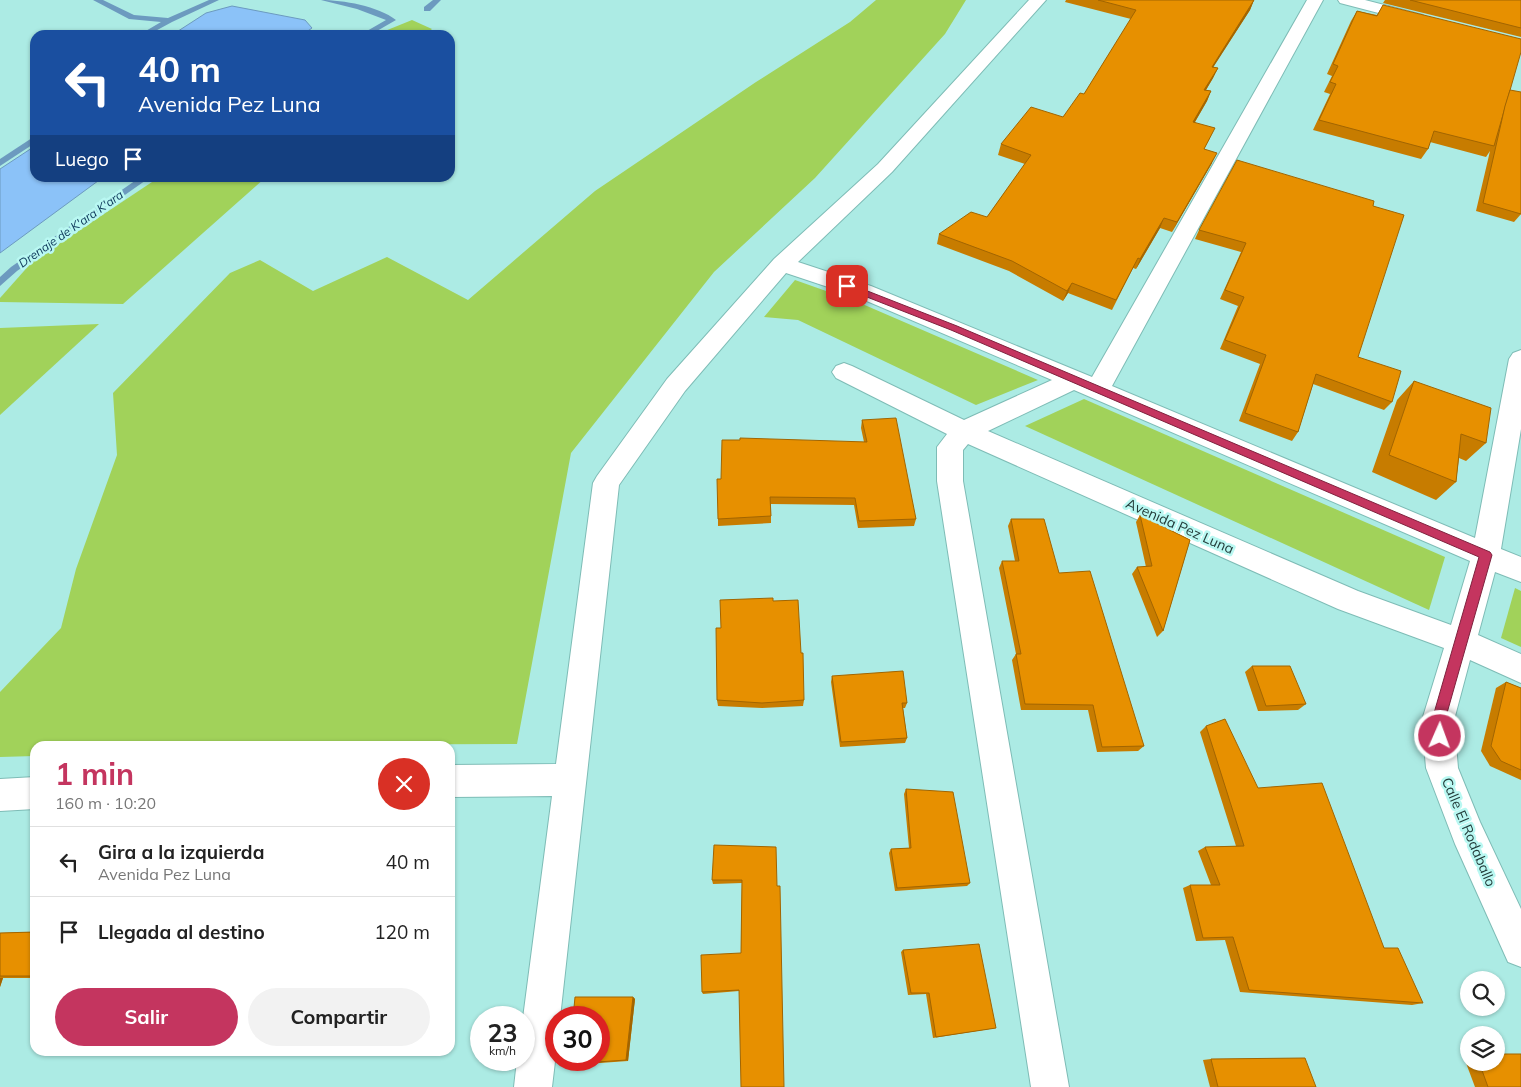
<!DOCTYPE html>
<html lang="es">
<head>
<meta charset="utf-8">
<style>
  body { margin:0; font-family:Mulish,sans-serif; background:#f2f2f2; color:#222; height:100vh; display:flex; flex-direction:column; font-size:19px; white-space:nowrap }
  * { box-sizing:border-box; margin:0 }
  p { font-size:16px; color:#767676 }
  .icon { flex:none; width:28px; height:28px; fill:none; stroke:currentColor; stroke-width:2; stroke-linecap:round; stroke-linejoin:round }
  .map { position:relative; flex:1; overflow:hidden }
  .details { position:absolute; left:30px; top:741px; width:425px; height:315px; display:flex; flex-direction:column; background:#fff; border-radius:15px; box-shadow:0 1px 4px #0004 }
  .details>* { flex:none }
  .hud { position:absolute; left:30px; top:30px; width:425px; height:152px; border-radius:15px; box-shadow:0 1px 4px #0004; background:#1a4fa0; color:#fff; overflow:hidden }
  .tools { position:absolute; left:1460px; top:971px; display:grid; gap:10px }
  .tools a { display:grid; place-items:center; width:45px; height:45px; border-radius:50%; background:#fff; box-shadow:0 1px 4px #0004; font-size:25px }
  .speed { position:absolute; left:470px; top:1006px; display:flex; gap:10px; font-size:25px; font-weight:700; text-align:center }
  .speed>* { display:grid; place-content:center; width:65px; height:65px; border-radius:50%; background:#fff; box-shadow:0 1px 4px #0004; line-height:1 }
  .speed small { font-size:12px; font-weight:400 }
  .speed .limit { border:8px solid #d22; background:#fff; color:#111 }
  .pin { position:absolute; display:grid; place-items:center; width:42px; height:42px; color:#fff; margin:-21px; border-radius:10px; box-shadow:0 2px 8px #0006 }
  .me { position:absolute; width:55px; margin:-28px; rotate:2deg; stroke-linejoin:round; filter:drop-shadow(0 0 4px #0008) }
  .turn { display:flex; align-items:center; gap:18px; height:105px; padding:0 25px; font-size:22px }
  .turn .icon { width:65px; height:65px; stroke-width:2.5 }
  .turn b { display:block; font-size:35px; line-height:42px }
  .then { display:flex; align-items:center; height:48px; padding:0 25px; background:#0003; gap:10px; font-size:19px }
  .round { display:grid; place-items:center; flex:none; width:52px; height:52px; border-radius:26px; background:#f2f2f2 }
  .summary { display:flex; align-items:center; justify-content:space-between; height:85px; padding:0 25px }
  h1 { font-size:30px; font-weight:700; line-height:38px; color:#c4355f }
  .cta { display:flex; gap:10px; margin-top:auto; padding:10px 25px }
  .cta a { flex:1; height:58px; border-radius:30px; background:#c4355f; color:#fff; font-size:20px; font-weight:700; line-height:58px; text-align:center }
  .cta a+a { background:#f2f2f2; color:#222 }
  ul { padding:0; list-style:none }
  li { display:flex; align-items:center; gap:15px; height:70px; padding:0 25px; border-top:1px solid #e0e0e0 }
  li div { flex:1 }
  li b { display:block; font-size:19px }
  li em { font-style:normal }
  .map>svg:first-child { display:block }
  .green { fill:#a1d25a }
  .water { fill:#8bc2f8; stroke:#6c9abf }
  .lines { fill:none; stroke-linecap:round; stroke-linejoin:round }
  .stream { fill:#6c9abf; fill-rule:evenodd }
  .minor-casing { stroke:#7ebcb6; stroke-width:2 }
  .minor { fill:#fff; fill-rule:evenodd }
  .wall { fill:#c77c00 }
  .shaded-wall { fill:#a26500 }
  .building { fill:#e79000; stroke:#a26500 }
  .route { fill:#c4355f; stroke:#7f223e }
  .labels { text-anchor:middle; stroke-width:5; stroke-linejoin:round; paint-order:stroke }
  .far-water-label { font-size:12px; font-style:italic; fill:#0d3759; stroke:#b9f8f2 }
  .street-label { font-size:14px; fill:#223b39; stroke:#b9f8f2 }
</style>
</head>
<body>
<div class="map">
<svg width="1521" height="1087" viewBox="0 0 1521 1087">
  <rect width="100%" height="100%" fill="#acebe4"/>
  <g class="green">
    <polygon points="876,0 966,0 945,34 815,178 714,272 571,453 517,744 35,746 35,756 0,757 0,692 61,628 76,569 117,455 113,393 230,273 260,260 313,291 387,257 468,300 595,191 756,82 850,22"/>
    <polygon points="412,20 432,29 425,35 375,35"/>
    <polygon points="158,178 265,178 123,304 0,302 0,298 32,262"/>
    <polygon points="795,280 860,303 1038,380 976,405 798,320 764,317"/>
    <polygon points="99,324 0,415 0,328"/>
    <polygon points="1084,399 1445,557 1429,610 1025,426"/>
    <polygon points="1515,588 1521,591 1521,647 1501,638"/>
  </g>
  <g class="water">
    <polygon points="232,6 305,20 312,28 302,35 172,35 206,13"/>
    <polygon points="35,146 35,178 102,178 0,253 0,169"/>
  </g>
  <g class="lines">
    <g class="stream">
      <polygon points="93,0 103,0 134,15 168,18 209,0 219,0 172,22 148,35 139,35 161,22 129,19"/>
      <path d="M321,0c22,0 57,6 75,20l-26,15h-10l26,-15 -29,-11z"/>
      <polygon points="433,0 441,0 430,11 424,11 424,7"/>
      <polygon points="35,136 35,143 0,166 0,159"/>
      <polygon points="139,178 149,178 17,271 0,286 0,277 11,267"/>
    </g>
    <g class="minor-casing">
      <g id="minor">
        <path d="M1029,0h17l-154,172 -94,90 73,24 221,91 215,-377h16l-211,386 363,152 34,-179 4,-6 8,-3v79l-20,120 20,8v25l-26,-10 -17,63 43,19v29l-51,-23 -16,60 4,48 22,54 41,87v58l-13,-5 -53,-118 -29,-76 -4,-48 22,-72 -106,-39 -370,-165 -5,6v31l106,606h-38l-94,-606v-34l10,-13 -111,-56 -4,-6 4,-6 8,-3 8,3 112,54 88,-40 -197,-84 -69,-23 -101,118 -66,94 -59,533h-4v35l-4,34h-38l3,-27h7l-1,-42 29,-222 -102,1v-32l106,-1 37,-281 4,-7 70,-97 107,-120 104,-95zM1074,390l396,171 -19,64 -93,-34 -370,-160z"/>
        <polygon points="1338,0 1365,0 1423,15 1425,18 1423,21 1417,23 1340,3"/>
        <polygon points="35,777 35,809 0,811 0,779"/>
      </g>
    </g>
    <use href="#minor" class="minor"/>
  </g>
  <g class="wall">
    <polygon points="1066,0 1254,0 1250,10 1213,67 1218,68 1213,78 1206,90 1211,91 1207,101 1195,122 1210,138 1204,149 1212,163 1172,232 1160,228 1136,269 1133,268 1112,310 1068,293 1063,301 1009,271 937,244 939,234 987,217 1025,164 998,155 1001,144 1063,117 1084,94 1131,19 1065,2"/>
    <polygon points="1385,0 1521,0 1521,37 1383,3"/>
    <polygon points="1383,5 1510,90 1521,214 1514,222 1476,211 1490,151 1486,157 1430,142 1428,149 1421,159 1313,130 1330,94 1324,92 1332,76 1327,74 1351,21 1357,11 1377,15"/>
    <polygon points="1373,206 1358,357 1392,402 1384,410 1313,384 1298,432 1292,441 1239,421 1260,364 1220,349 1238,306 1220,299 1241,252 1195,239 1199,230"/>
    <polygon points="1414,381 1486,443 1466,461 1459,458 1456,482 1436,500 1372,472 1397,400"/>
    <polygon points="862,420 916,519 914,526 858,528 854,505 771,504 771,523 718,526 718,519 721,479 864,442 861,428"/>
    <polygon points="1140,515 1190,540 1163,631 1157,637 1132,574 1137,567 1146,567 1136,522"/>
    <polygon points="1011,519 1059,573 1144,746 1138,751 1097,752 1088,710 1021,710 1012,660 1016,654 999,568 1002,561 1015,561 1008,526"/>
    <polygon points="773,601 804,700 803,706 762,708 718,706 717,700"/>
    <polygon points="1252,666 1306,704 1298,710 1258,711 1245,672"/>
    <polygon points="832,676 907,703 905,708 903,708 907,738 905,743 840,747 831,682"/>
    <polygon points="1506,682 1521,688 1521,780 1490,766 1481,751 1496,688"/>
    <polygon points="1206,726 1258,788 1384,948 1423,1003 1412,1005 1240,992 1225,940 1196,941 1183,888 1190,885 1211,885 1198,851 1205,847 1236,846 1200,732"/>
    <polygon points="906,789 970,883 967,886 895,891 889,853 891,849 909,848 904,794"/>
    <polygon points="776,847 739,991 703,994 702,992 741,953 742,883 713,884 712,880"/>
    <polygon points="35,932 35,978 3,978 0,987 0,933"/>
    <polygon points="903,950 996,1028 933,1038 926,994 908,995 901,952"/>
    <polygon points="633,997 635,999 628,1061 572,1065 569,1064"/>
    <polygon points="1463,1055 1469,1055 1469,1062 1496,1062 1521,1087 1475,1087"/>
    <polygon points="1211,1059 1316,1087 1210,1087 1203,1060"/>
  </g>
  <g class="shaded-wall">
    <polygon points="1254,0 1250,10 1207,77 1212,67"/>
    <polygon points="1218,68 1213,78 1200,100 1204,90"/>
    <polygon points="1211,91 1207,101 1189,132 1193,122"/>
    <polygon points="1217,153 1212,163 1172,232 1177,222"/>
    <polygon points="1164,218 1160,228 1136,269 1140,259"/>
    <polygon points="1072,283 1068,293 1063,301 1067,291"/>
    <polygon points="450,835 453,837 450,860"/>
    <polygon points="0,978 3,978 0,987"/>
    <polygon points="633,997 635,999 628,1061 626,1060"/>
  </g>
  <g class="building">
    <polygon points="1098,0 1254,0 1212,67 1218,68 1204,90 1211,91 1193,122 1215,128 1204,149 1217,153 1177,222 1164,218 1140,259 1138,258 1116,300 1072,283 1067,291 1012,261 939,234 971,212 987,217 1031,155 1001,144 1031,107 1063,117 1080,93 1084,94 1136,10"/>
    <polygon points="1410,0 1521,0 1521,28"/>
    <polygon points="1383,5 1521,39 1521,52 1494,146 1434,131 1428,149 1319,120 1336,84 1330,82 1338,66 1333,64 1357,11 1377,16"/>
    <polygon points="1510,90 1521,92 1521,214 1483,203 1505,106"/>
    <polygon points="1237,160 1374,201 1373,206 1404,215 1358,357 1401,371 1392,402 1316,374 1298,432 1245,413 1266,355 1225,340 1244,297 1225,290 1246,243 1199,230"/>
    <polygon points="1414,381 1491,408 1486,443 1461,434 1456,482 1389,455"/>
    <polygon points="896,418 916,519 859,521 855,498 770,497 771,516 718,519 717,479 721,479 722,440 740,440 740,438 867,442 862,420"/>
    <polygon points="1140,515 1190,540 1163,631 1137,567 1152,566"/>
    <polygon points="1011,519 1044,519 1059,573 1090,571 1144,746 1102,747 1093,705 1025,704 1016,654 1021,654 1002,561 1019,561"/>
    <polygon points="773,598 773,601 798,600 801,653 803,653 804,700 762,703 717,700 716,628 721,628 720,600"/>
    <polygon points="1252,666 1290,666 1306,704 1266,706"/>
    <polygon points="903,671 907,703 902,703 907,738 841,742 832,676"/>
    <polygon points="1506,682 1521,688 1521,770 1501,761 1491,746"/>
    <polygon points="1225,719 1258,788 1322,783 1384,948 1398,948 1423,1003 1249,990 1233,937 1203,938 1190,885 1220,885 1205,847 1244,846 1206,726"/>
    <polygon points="906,789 953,792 970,883 897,888 891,849 911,848"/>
    <polygon points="714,845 776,847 777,886 780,886 784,1087 741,1087 739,990 702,992 701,955 741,953 742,880 712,880"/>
    <polygon points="35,932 35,976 0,976 0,933"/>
    <polygon points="979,944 996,1028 936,1037 929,993 911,993 903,950"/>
    <polygon points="575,997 633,997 626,1060 569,1064 569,1060 599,1060 599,1018 573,1018"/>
    <polygon points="1496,1054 1521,1054 1521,1087 1488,1087 1479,1062 1496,1062"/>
    <polygon points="1305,1058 1316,1087 1218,1087 1211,1059"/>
  </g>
  <polygon class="route" points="847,283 957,326 1490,552 1492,555 1445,720 1446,736 1444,741 1440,743 1435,741 1432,720 1479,557 951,330 844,288 844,284"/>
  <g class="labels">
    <g class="far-water-label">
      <text transform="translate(71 229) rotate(-35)" y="4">Drenaje de K'ara K'ara</text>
    </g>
    <g class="street-label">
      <text transform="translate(1180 526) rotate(24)" y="5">Avenida Pez Luna</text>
      <text transform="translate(1469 832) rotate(67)" y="5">Calle El Rodaballo</text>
    </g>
  </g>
</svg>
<div class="tools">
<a><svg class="icon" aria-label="search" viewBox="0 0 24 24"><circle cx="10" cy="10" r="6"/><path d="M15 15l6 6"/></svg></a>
<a><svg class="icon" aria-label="layers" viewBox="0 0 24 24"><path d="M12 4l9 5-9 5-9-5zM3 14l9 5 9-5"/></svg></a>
</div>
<div class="speed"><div>23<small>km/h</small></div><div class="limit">30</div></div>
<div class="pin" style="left:847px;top:286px;background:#d93025"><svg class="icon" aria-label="arrive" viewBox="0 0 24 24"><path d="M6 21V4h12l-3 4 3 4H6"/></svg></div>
<svg class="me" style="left:1440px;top:736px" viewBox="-20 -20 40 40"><circle r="17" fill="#c4355f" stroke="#fff" stroke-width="3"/><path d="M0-11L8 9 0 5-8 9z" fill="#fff"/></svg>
<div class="hud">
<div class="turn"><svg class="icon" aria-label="left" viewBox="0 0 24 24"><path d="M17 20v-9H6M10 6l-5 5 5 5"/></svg><div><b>40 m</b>Avenida Pez Luna</div></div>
<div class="then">Luego<svg class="icon" aria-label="arrive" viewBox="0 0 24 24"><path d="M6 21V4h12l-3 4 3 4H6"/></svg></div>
</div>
<section class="details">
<div class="summary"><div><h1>1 min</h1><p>160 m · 10:20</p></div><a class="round" style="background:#d93025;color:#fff"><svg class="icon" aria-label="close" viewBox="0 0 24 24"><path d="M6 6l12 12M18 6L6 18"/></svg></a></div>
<ul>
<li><svg class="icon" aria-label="left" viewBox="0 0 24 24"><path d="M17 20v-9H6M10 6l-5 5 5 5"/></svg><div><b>Gira a la izquierda</b><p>Avenida Pez Luna</p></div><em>40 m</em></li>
<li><svg class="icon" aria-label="arrive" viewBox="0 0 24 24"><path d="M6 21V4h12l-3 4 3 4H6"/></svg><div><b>Llegada al destino</b></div><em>120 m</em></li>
</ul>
<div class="cta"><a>Salir</a><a>Compartir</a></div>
</section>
</div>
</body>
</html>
